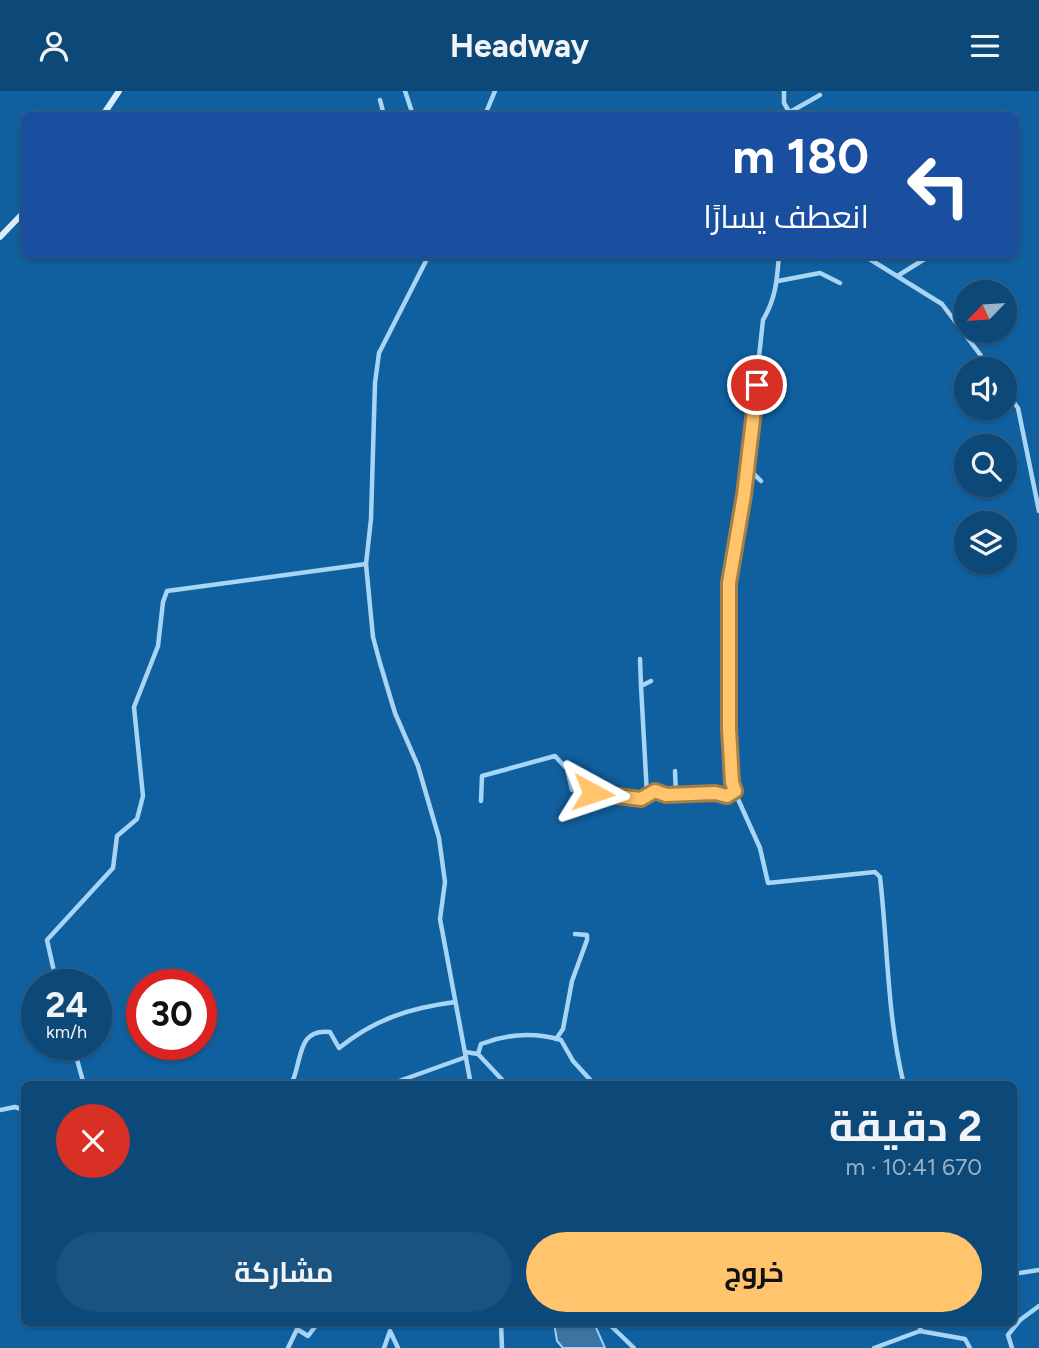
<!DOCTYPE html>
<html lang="ar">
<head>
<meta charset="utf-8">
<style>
  body { margin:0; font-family:Figtree,Cairo,sans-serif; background:#1a5280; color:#f1f3f6; direction:rtl; height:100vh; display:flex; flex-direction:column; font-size:26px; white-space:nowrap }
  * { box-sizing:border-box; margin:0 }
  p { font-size:23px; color:#9ab2c6 }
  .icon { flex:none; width:38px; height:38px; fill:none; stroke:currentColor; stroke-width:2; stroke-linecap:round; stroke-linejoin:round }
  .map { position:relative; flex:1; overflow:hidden; direction:ltr }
  .details { position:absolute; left:21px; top:990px; width:996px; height:245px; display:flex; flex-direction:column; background:#0c4878; border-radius:10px; box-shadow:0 2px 5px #0004,0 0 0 2px #2c608a; direction:rtl }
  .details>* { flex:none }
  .top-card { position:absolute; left:21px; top:21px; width:998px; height:147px; border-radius:10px; box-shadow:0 2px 5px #0004,0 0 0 2px #2c608a; direction:rtl; background:#1a4fa0; color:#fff; overflow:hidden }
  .needle { width:46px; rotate:245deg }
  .buttons { position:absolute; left:954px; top:189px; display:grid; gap:14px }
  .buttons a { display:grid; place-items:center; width:63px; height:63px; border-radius:50%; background:#0c4878; box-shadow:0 2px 5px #0004,0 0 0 2px #2c608a; font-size:35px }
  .speed { position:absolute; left:21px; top:878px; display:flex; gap:14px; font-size:35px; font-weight:700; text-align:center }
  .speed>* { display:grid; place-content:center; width:91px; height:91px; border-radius:50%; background:#0c4878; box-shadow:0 2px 5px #0004,0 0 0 2px #2c608a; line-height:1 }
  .speed small { font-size:18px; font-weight:400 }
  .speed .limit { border:10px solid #d22; background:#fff; color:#111 }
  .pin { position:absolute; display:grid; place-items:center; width:60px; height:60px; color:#fff; margin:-30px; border:4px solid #fff; border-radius:50%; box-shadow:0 2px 7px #0007 }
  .me { position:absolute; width:77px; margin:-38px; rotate:95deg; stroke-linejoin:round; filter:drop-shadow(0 0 5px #0008) }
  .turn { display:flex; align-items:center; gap:24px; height:147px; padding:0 35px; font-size:32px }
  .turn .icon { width:91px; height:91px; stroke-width:2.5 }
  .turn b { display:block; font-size:49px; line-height:60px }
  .round { display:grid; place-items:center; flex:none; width:74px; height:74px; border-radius:37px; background:#1a5280 }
  .overview { display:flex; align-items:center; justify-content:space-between; height:119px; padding:0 35px }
  h1 { font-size:42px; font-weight:700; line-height:52px }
  .action { display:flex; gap:14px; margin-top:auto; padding:14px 35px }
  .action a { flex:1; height:80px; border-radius:42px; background:#ffc46c; color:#111; font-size:28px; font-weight:700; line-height:80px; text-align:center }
  .action a+a { background:#1a5280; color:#f1f3f6 }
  header { display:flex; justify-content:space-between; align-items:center; height:91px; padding:0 35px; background:#0c4878; font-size:32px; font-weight:700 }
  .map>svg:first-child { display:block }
  .water { fill:#3d75a2; stroke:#9ad1f9; stroke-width:2 }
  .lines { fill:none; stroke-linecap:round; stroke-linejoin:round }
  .street { stroke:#a8d4f5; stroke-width:4.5 }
  .secondary { stroke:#d9edfe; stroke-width:6 }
  .route-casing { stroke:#a67f46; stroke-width:18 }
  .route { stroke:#ffc46c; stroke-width:12 }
</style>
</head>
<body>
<header><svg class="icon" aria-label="menu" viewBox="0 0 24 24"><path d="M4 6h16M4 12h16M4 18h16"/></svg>Headway<svg class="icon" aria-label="person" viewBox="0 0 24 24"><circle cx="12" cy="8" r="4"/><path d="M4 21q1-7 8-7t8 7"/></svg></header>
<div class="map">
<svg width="1039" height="1257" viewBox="0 0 1039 1257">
  <rect width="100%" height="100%" fill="#1060a0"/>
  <polygon class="water" points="554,1232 594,1232 605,1257 563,1257 557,1250"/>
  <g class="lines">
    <g class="street">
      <polyline points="405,0 413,24"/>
      <polyline points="784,0 784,12 791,24"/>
      <polyline points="380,9 384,24"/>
      <polyline points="790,21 820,4"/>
      <polyline points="461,24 487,21"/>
      <polyline points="485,24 495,0"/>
      <polyline points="429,164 379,262 375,292 371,428 366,473 373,546 380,572 395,622 418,675 439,747 445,791 440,828 471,994"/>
      <path d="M779,164c-2,25 -3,43 -16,65l-19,175 -15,88v146l4,59 27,60 8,35 107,-11 5,5c8,69 7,140 24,208"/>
      <polyline points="863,164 942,213 991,278"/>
      <polyline points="899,184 931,164"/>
      <polyline points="778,190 820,182 840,192"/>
      <polyline points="1004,298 1018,317 1039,420"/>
      <polyline points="746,375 761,390"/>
      <polyline points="640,568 641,595"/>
      <polyline points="675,680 676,704"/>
      <polyline points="647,704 641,595 651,590"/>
      <path d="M481,710l1,-25 73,-20 12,13 5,21c26,-3 58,15 83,1l11,4 49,-2 12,3 8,-5"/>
      <polyline points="57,894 47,849 113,777 117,745 137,728 143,705 134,616 158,555 163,511 167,500 366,473"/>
      <polyline points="556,948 563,938 572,890 587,849 587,844 575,843"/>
      <polyline points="73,954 84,994"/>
      <polyline points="465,961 478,963 507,994"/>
      <path d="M478,963l3,-10c26,-10 53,-12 80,-4l12,21 22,24"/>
      <path d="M286,994l7,-5c9,-22 5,-52 37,-48l9,16c36,-29 71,-40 116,-46"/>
      <polyline points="388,994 466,966"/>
      <polyline points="0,1019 15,1016 24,1019"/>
      <polyline points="1013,1183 1039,1179"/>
      <polyline points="501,1232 502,1257"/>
      <polyline points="608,1232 634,1257"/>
      <polyline points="297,1238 308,1245 318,1232"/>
      <polyline points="920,1240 921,1232"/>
      <polyline points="288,1257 300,1232"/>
      <polyline points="384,1257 390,1240 398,1257"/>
      <polyline points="874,1257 920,1240 965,1248 970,1257"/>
      <polyline points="1012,1257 1008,1244 1020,1229 1039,1215"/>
    </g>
    <g class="secondary">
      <polyline points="103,24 119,0"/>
      <polyline points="0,146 24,121"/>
    </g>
  </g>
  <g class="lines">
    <g class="route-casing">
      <polyline id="route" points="593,702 641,708 655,700 666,704 715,702 727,705 735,700 732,691 729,638 729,492 744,404 757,294"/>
    </g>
    <use href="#route" class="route"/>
  </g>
</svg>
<div class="buttons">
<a><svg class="needle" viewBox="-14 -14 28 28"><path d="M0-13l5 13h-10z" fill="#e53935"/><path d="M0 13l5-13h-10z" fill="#9ab2c6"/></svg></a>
<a><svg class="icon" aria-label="sound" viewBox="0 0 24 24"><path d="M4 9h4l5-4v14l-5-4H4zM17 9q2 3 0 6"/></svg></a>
<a><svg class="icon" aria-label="search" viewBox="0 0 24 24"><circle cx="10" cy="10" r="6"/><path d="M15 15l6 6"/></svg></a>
<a><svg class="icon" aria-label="layers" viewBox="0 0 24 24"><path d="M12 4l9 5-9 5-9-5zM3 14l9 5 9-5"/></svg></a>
</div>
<div class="speed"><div>24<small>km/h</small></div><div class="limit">30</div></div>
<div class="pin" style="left:757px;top:294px;background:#d93025"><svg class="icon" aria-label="arrive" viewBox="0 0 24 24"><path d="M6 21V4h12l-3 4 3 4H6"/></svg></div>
<svg class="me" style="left:593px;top:702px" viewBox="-20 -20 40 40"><path d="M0-17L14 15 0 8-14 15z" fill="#ffc46c" stroke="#fff" stroke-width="4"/></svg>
<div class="top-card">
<div class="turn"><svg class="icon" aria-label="left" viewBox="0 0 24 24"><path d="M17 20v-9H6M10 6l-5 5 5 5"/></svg><div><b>180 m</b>انعطف يسارًا</div></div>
</div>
<section class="details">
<div class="overview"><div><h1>2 دقيقة</h1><p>670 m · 10:41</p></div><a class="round" style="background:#d93025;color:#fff"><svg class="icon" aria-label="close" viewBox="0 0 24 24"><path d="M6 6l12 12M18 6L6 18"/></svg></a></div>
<div class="action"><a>خروج</a><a>مشاركة</a></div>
</section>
</div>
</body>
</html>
